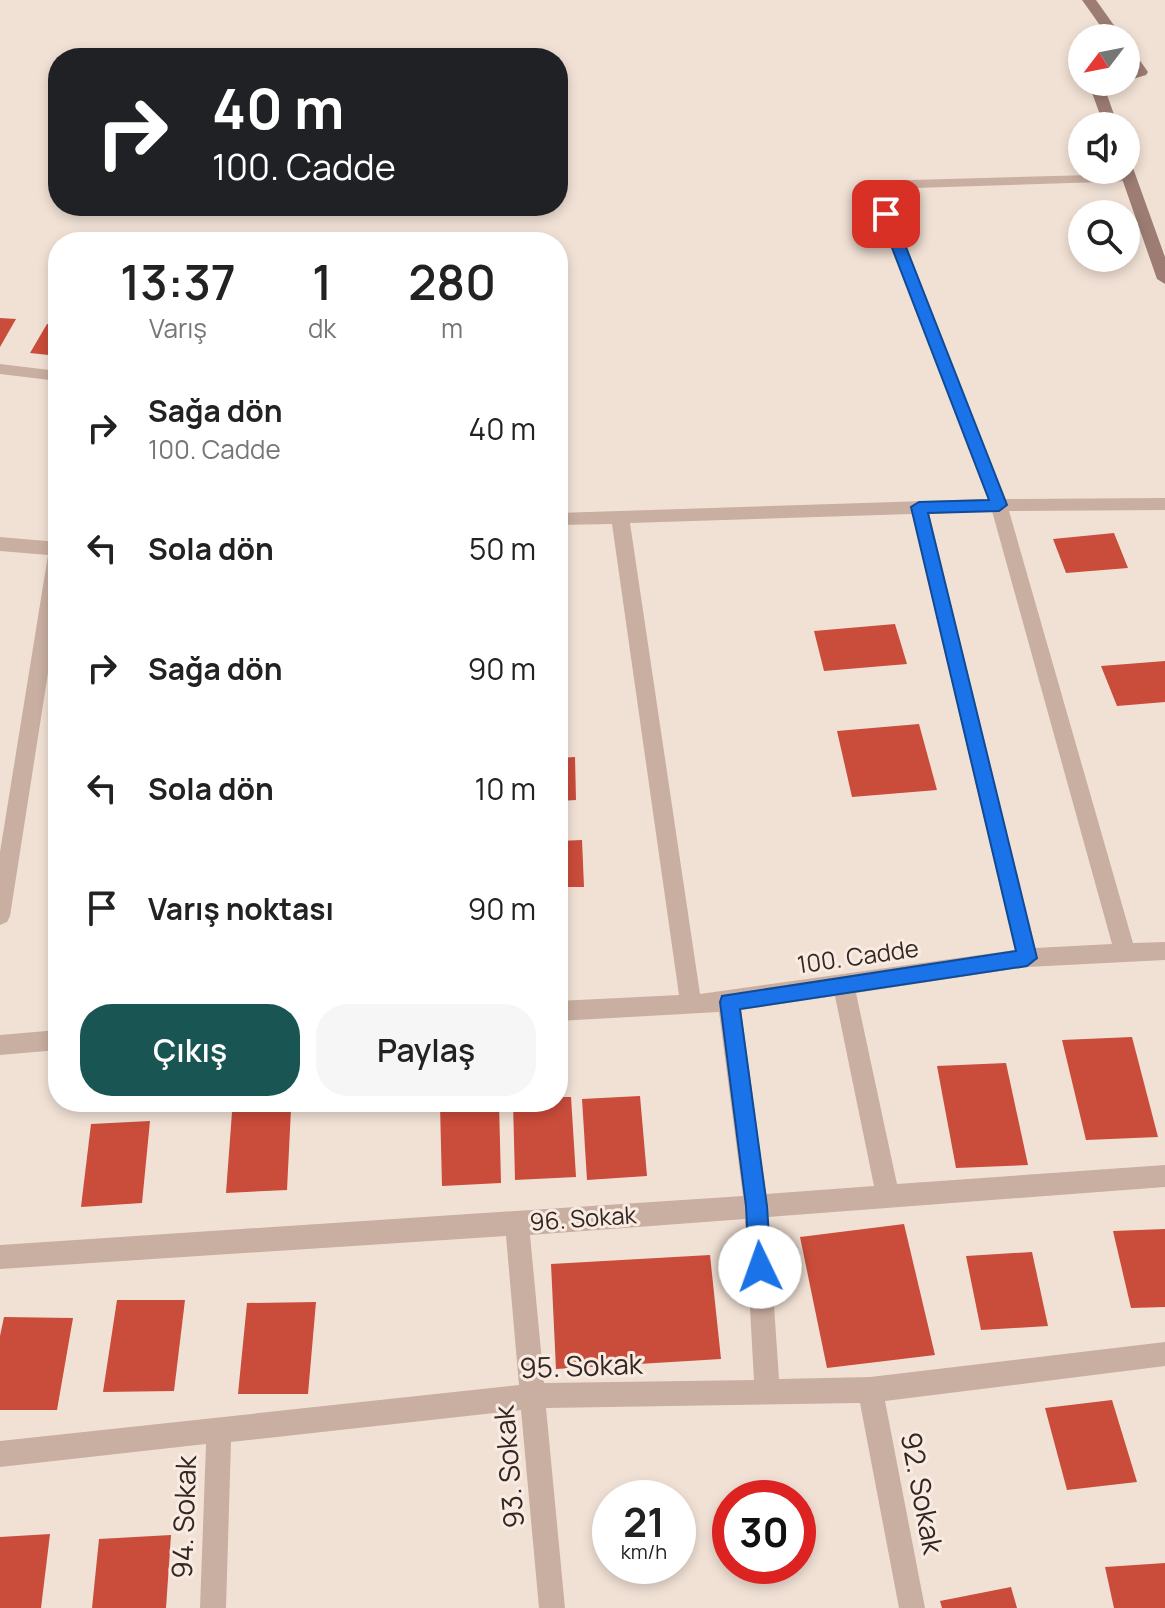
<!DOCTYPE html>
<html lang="tr">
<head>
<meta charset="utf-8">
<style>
  body { margin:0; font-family:Manrope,sans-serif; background:#f6f6f6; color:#222; height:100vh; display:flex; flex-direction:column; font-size:30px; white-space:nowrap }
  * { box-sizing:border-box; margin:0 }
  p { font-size:26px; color:#767676 }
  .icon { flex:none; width:44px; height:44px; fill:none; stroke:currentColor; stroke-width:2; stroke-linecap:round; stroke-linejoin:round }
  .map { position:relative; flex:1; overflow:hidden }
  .drawer { position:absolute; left:48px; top:232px; width:520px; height:880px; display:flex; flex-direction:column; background:#fff; border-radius:32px; box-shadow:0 4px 12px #0003 }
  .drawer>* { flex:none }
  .top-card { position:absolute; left:48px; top:48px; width:520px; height:168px; border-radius:32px; box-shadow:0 4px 12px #0003; background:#202124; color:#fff; overflow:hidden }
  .needle { width:52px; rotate:238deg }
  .tools { position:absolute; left:1068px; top:24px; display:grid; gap:16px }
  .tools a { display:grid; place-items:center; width:72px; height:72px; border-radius:50%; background:#fff; box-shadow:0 4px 12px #0003; font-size:40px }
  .speed { position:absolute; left:592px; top:1480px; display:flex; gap:16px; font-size:40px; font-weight:700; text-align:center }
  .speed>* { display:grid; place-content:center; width:104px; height:104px; border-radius:50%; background:#fff; box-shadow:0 4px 12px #0003; line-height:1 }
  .speed small { font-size:20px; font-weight:400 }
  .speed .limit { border:12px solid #d22; background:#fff; color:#111 }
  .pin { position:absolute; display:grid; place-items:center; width:68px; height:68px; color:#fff; margin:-34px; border-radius:16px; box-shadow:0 4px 12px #0006 }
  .me { position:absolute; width:88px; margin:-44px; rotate:357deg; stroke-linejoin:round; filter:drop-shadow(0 0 6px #0008) }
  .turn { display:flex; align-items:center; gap:28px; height:168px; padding:0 32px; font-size:36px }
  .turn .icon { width:104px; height:104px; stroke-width:2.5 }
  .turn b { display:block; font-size:56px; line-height:68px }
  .eta { display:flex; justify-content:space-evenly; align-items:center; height:136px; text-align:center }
  .eta b { font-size:48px; font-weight:600; line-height:56px }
  .primary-button { display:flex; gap:16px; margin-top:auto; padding:16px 32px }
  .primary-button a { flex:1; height:92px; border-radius:32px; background:#195552; color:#fff; font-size:32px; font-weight:600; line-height:92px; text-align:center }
  .primary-button a+a { background:#f6f6f6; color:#222 }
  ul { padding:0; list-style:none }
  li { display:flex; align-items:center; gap:24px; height:120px; padding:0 32px }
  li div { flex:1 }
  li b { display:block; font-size:30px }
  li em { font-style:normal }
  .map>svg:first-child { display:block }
  .building { fill:#ca4c3a }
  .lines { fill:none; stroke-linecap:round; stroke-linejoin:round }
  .street { fill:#c9afa1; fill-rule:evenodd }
  .secondary { fill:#9d7d73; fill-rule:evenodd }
  .route { fill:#1a73e8; stroke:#114b97; stroke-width:2 }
  .labels { text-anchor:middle; stroke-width:6; stroke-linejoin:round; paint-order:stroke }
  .street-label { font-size:24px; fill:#332724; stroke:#f9ebe1 }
  .near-street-label { font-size:28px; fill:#332724; stroke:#f9ebe1 }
</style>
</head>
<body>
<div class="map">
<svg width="1165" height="1608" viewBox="0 0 1165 1608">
  <rect width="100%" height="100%" fill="#f1e1d5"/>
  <g class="building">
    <polygon points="0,318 16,319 0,347"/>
    <polygon points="47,324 58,325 58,356 30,353"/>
    <polygon points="1114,533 1128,568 1066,573 1053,539"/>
    <polygon points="895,624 907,664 824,671 814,631"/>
    <polygon points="1165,661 1165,702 1117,706 1101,666"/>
    <polygon points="919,724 937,790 852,797 837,731"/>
    <polygon points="575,757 576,800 558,801 558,758"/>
    <polygon points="582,840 584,887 558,887 558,841"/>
    <polygon points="1132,1037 1158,1137 1086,1140 1062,1040"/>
    <polygon points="1006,1063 1028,1165 956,1168 937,1066"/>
    <polygon points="640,1096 647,1176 587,1180 582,1099"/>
    <polygon points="558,1097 571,1097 576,1177 515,1180 513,1102 558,1102"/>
    <polygon points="499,1102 501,1183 442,1186 440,1105"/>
    <polygon points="291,1109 287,1190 226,1193 232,1112"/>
    <polygon points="150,1121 142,1203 81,1207 91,1124"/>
    <polygon points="904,1224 935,1355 827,1368 800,1237"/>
    <polygon points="1165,1229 1165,1307 1131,1308 1113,1231"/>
    <polygon points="1032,1252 1048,1326 981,1330 966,1256"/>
    <polygon points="710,1255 721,1359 556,1369 551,1264"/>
    <polygon points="117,1300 185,1300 174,1391 103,1392"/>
    <polygon points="316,1302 308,1394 238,1394 247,1303"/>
    <polygon points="4,1317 73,1318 57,1410 0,1410 0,1336"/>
    <polygon points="1112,1400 1137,1482 1067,1490 1045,1408"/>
    <polygon points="50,1534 41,1608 0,1608 0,1537"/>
    <polygon points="171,1535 166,1608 92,1608 99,1539"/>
    <polygon points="1165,1563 1165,1608 1114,1608 1105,1567"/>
    <polygon points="1011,1587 1017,1608 942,1608 940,1601"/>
  </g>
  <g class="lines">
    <g class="street">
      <path d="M1129,174l7,4 -2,3 -250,8 121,310 160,-1v12l-156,1 124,432 32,-1v18l-138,7 -171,26 41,191 268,-19v22l-397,30 11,162 91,-2 295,-35v24l-280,35 40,207h-26l-39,-205 -314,5 19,200h-26l-18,-198 -290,32 -5,166h-26l6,-164 -206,23v-26l519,-56 -13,-149 -506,33v-24l743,-49 -24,-184 -161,9v-20l121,-6 -67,-471 -54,1v-12l430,-14 -120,-314 7,-4zM992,511l120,433 -77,4 -106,-434zM912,514l103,436 -315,44 -70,-471zM835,996l39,190 -108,8 -25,-184zM745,1219l9,161 -210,3 -14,-148z"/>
      <polygon points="0,364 58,371 58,381 0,374"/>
      <polygon points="0,537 58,542 58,609 10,916 7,922 0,925 0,852 48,555 0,551"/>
      <polygon points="58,1030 58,1050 0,1055 0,1035"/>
    </g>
    <g class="secondary">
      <polygon points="1082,0 1096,0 1123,38 1109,38"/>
      <polygon points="1126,47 1131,48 1148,72 1146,75 1126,81 1126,72 1133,70 1126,61"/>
      <polygon points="1098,82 1119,82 1105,89 1118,126 1104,126 1090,87"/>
      <polygon points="1126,164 1133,168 1165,257 1165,284 1157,279 1119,170 1126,170"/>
    </g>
  </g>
  <polygon class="route" points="886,210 893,214 1007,505 999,511 928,513 1037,958 1027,966 740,1009 767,1206 771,1267 768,1275 760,1278 752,1275 749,1267 746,1206 720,1002 722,996 1016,951 911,507 919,502 989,500 879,214"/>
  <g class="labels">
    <g class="street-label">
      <text transform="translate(858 957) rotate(-8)" y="8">100. Cadde</text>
      <text transform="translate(583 1219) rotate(-4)" y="8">96. Sokak</text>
    </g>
    <g class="near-street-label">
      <text transform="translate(581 1366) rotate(-2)" y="10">95. Sokak</text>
      <text transform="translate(509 1467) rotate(-95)" y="10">93. Sokak</text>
      <text transform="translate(922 1493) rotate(79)" y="10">92. Sokak</text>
      <text transform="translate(184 1517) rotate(-88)" y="10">94. Sokak</text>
    </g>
  </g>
</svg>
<div class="tools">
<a><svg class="needle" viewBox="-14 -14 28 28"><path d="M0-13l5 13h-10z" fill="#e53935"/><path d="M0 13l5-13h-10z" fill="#767676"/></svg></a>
<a><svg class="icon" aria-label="sound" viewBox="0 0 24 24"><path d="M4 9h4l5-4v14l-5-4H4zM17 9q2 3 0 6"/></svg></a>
<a><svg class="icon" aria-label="search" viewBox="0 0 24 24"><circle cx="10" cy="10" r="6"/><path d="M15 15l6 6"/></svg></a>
</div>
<div class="speed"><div>21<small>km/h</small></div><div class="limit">30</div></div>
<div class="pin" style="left:886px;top:214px;background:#d93025"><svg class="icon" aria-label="arrive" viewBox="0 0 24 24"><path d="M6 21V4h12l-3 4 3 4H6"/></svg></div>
<svg class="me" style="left:760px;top:1267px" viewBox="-20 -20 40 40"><circle r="19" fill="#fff"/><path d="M0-13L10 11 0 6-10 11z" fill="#1a73e8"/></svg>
<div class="top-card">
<div class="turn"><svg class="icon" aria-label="right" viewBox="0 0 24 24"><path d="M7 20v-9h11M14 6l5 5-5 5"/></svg><div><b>40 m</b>100. Cadde</div></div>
</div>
<section class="drawer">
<div class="eta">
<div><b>13:37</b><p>Varış</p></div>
<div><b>1</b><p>dk</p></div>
<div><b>280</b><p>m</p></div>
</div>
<ul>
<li><svg class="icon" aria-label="right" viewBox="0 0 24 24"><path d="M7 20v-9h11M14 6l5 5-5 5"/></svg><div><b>Sağa dön</b><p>100. Cadde</p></div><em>40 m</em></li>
<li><svg class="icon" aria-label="left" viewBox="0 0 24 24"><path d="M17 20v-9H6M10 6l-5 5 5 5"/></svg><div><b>Sola dön</b></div><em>50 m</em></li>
<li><svg class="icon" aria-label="right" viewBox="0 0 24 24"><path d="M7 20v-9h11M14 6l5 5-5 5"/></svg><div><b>Sağa dön</b></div><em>90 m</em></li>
<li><svg class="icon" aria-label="left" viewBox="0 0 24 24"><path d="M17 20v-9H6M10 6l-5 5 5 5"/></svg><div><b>Sola dön</b></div><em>10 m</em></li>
<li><svg class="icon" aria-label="arrive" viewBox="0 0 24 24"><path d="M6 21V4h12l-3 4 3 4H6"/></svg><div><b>Varış noktası</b></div><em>90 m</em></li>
</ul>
<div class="primary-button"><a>Çıkış</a><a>Paylaş</a></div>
</section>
</div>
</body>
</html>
